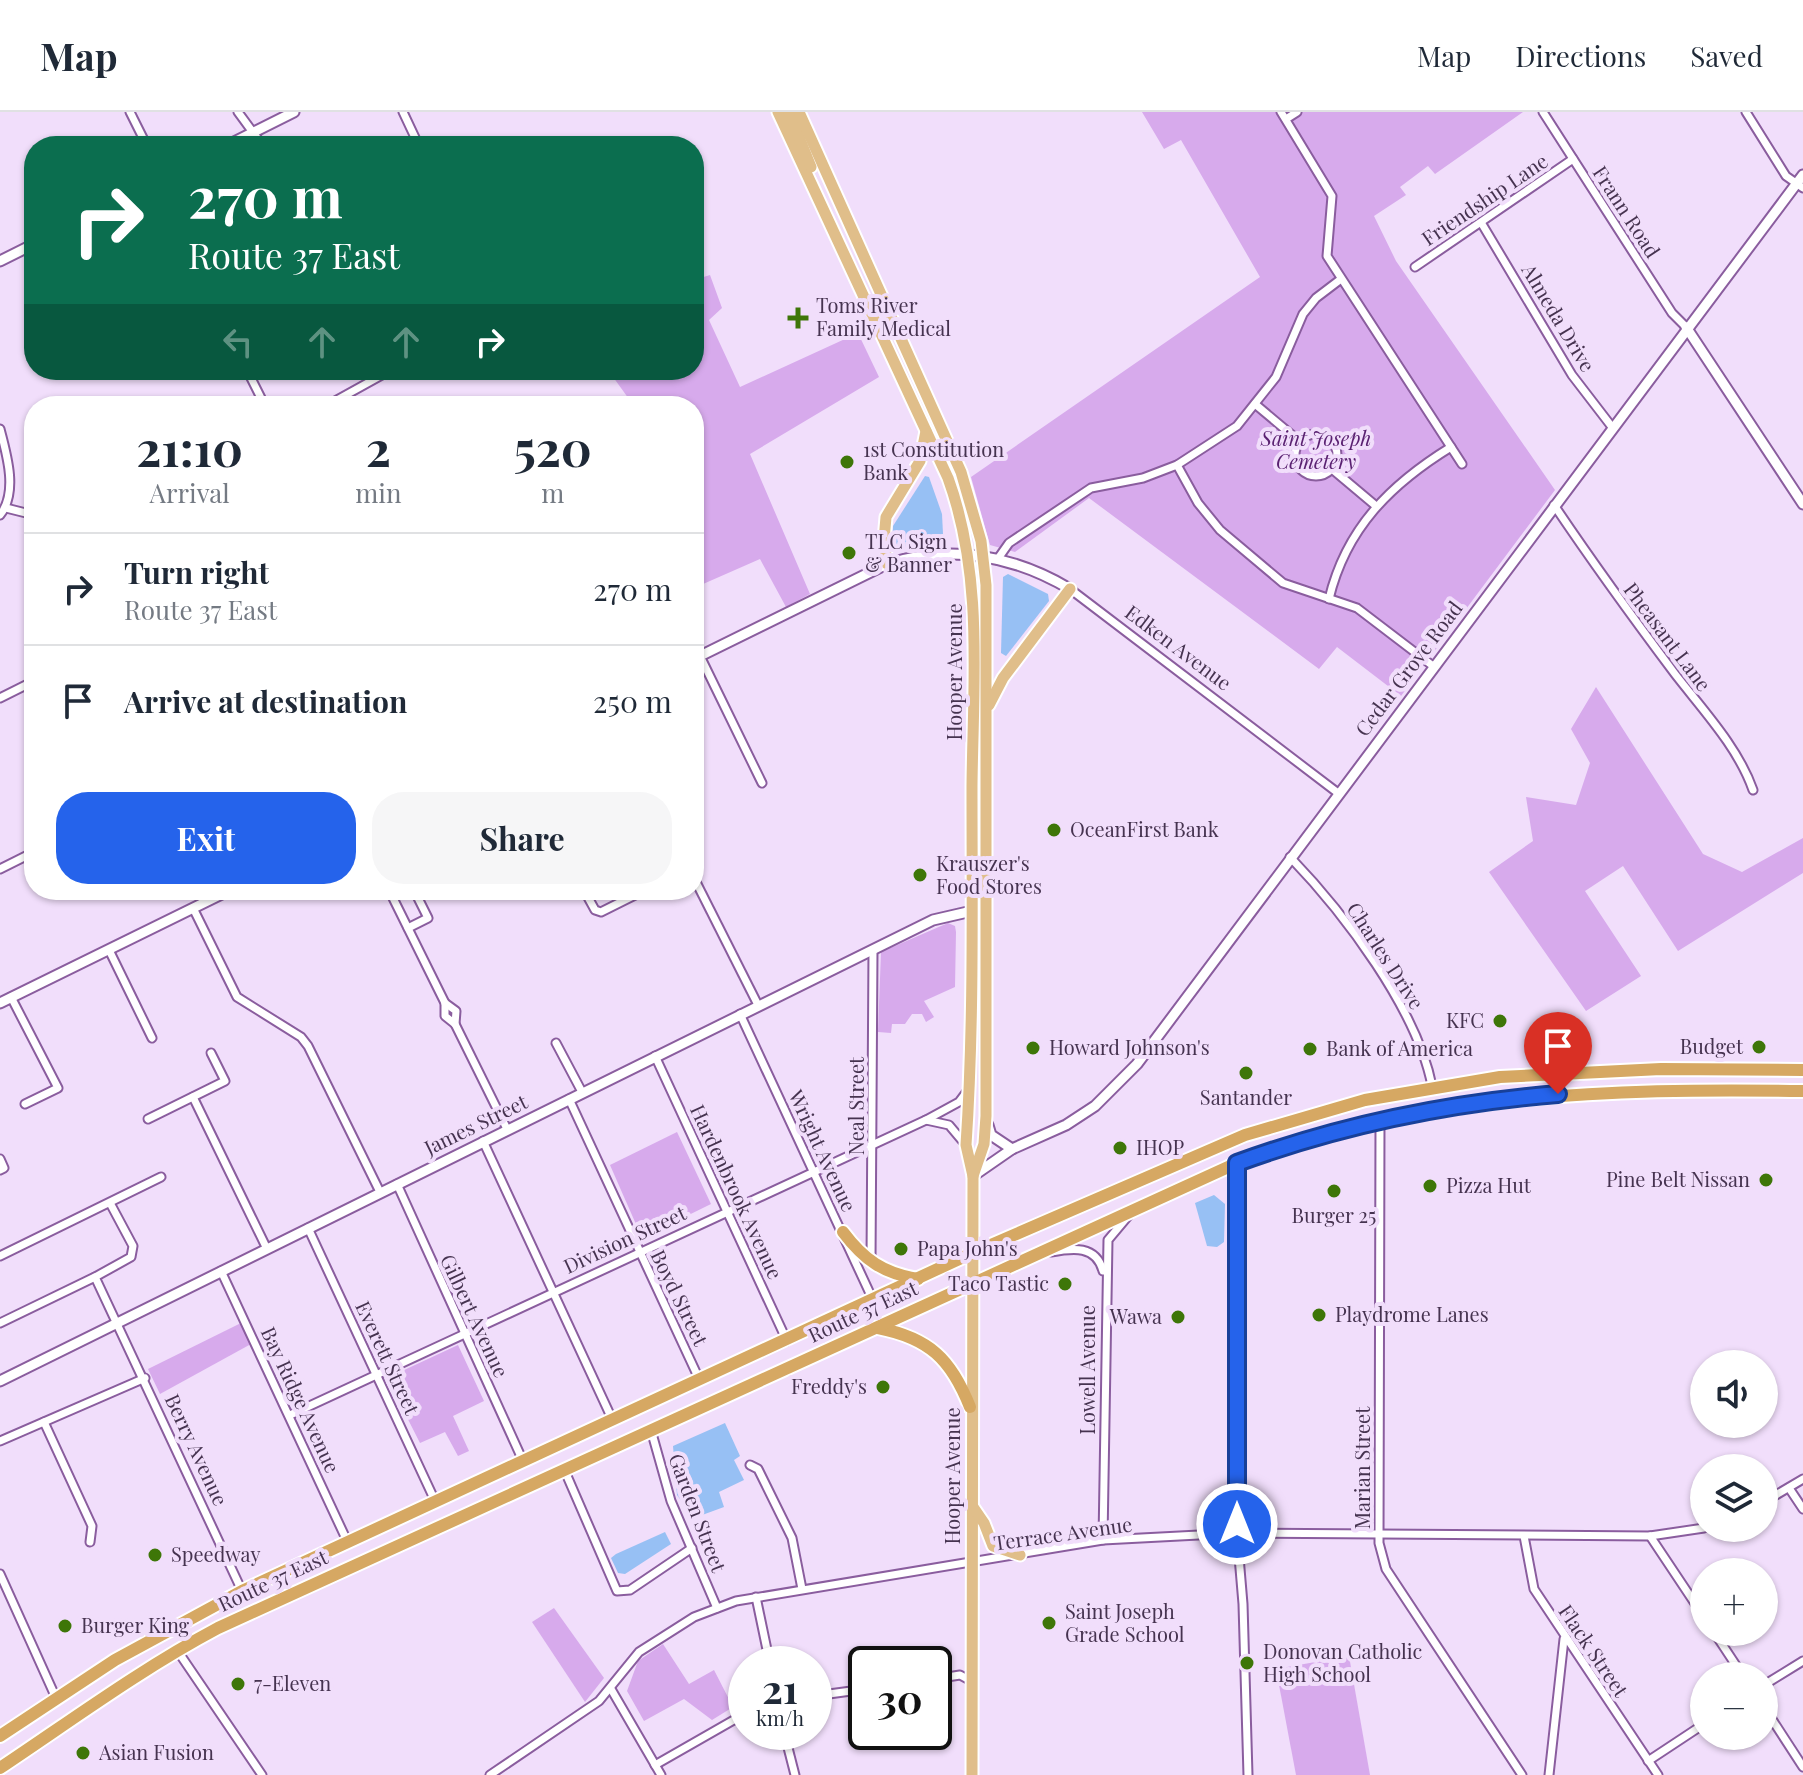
<!DOCTYPE html>
<html lang="en">
<head>
<meta charset="utf-8">
<style>
  body { margin:0; font-family:"Playfair Display",serif; background:#f6f6f7; color:#1f2937; height:100vh; display:flex; flex-direction:column; font-size:30px; white-space:nowrap }
  * { box-sizing:border-box; margin:0 }
  p { font-size:26px; color:#747a83 }
  .icon { flex:none; width:44px; height:44px; fill:none; stroke:currentColor; stroke-width:2; stroke-linecap:round; stroke-linejoin:round }
  .map { position:relative; flex:1; overflow:hidden }
  .panel { position:absolute; left:24px; top:284px; width:680px; height:504px; display:flex; flex-direction:column; background:#fff; border-radius:32px; box-shadow:0 2px 6px #0004 }
  .panel>* { flex:none }
  .guide { position:absolute; left:24px; top:24px; width:680px; height:244px; border-radius:32px; box-shadow:0 2px 6px #0004; background:#0b6e4f; color:#fff; overflow:hidden }
  .buttons { position:absolute; left:1690px; top:1238px; display:grid; gap:16px }
  .buttons a { display:grid; place-items:center; width:88px; height:88px; border-radius:50%; background:#fff; box-shadow:0 2px 6px #0004; font-size:40px }
  .speed { position:absolute; left:728px; top:1534px; display:flex; gap:16px; font-size:40px; font-weight:700; text-align:center }
  .speed>* { display:grid; place-content:center; width:104px; height:104px; border-radius:50%; background:#fff; box-shadow:0 2px 6px #0004; line-height:1 }
  .speed small { font-size:20px; font-weight:400 }
  .speed .limit { border:4px solid #111; border-radius:12px; background:#fff; color:#111 }
  .pin { position:absolute; display:grid; place-items:center; width:68px; height:68px; color:#fff; margin:-82px -34px; border-radius:50% 50% 50% 0; rotate:-45deg; box-shadow:0 0 8px #0007 }
  .pin .icon { rotate:45deg }
  .me { position:absolute; width:88px; margin:-44px; rotate:0deg; stroke-linejoin:round; filter:drop-shadow(0 0 6px #0008) }
  .turn { display:flex; align-items:center; gap:28px; height:168px; padding:0 32px; font-size:36px }
  .turn .icon { width:104px; height:104px; stroke-width:2.5 }
  .turn b { display:block; font-size:56px; line-height:68px }
  .lanes { display:flex; align-items:center; height:76px; padding:0 32px; background:#0003; justify-content:center; gap:40px; direction:ltr }
  .lanes .off { opacity:.35 }
  .eta { display:flex; justify-content:space-evenly; align-items:center; height:136px; text-align:center }
  .eta b { font-size:48px; font-weight:700; line-height:56px }
  .cta { display:flex; gap:16px; margin-top:auto; padding:16px 32px }
  .cta a { flex:1; height:92px; border-radius:32px; background:#2563eb; color:#fff; font-size:32px; font-weight:700; line-height:92px; text-align:center }
  .cta a+a { background:#f6f6f7; color:#1f2937 }
  ul { padding:0; list-style:none }
  li { display:flex; align-items:center; gap:24px; height:112px; padding:0 32px; border-top:2px solid #e0e1e3 }
  li div { flex:1 }
  li b { display:block; font-size:30px }
  li em { font-style:normal }
  header { display:flex; align-items:center; gap:48px; box-sizing:border-box; height:112px; padding:0 40px; background:#fff; border-bottom:2px solid #e0e1e3 }
  header strong { font-size:38px }
  nav { display:flex; gap:44px; margin-inline-start:auto; font-size:28px }
  .map>svg:first-child { display:block }
  .green { fill:#d7aaec }
  .water { fill:#97c0f4 }
  .lines { fill:none; stroke-linecap:round; stroke-linejoin:round }
  .minor-casing { stroke:#8a5d9e; stroke-width:11 }
  .tertiary-casing { stroke:#8a5d9e; stroke-width:13 }
  .primary-casing { stroke:#fff; stroke-width:15 }
  .trunk-casing { stroke:#fff; stroke-width:16 }
  .minor { stroke:#fff; stroke-width:7 }
  .tertiary { stroke:#fff; stroke-width:9 }
  .primary { stroke:#e0be8a; stroke-width:11 }
  .trunk { stroke:#d6a863; stroke-width:12 }
  .route-casing { stroke:#184099; stroke-width:20 }
  .route { stroke:#2563eb; stroke-width:14 }
  .poi-dot { fill:#3e7608; stroke:#f1defb; stroke-width:3 }
  .labels { text-anchor:middle; stroke-width:8; stroke-linejoin:round; paint-order:stroke }
  .street-label { font-size:20px; fill:#463350; stroke:#f1defb }
  .poi-label { font-size:20px; fill:#463350; stroke:#f1defb; text-anchor:start }
  .park-label { font-size:20px; font-style:italic; fill:#5a2171; stroke:#f1defb }
</style>
</head>
<body>
<header>
<strong>Map</strong>
<nav><a>Map</a><a>Directions</a><a>Saved</a></nav>
</header>
<div class="map">
<svg width="1803" height="1663" viewBox="0 0 1803 1663">
  <rect width="100%" height="100%" fill="#f1defb"/>
  <g class="green">
    <polygon points="1142,0 1523,0 1435,62 1428,54 1400,75 1406,83 1374,104 1396,149 1555,378 1401,584 1337,535 1319,557 1089,386 1015,440 990,433 971,365 1260,165 1181,28 1164,37"/>
    <polygon points="710,163 722,196 709,208 740,275 858,221 879,265 750,342 810,482 786,495 760,447 694,476 694,294 634,294 608,258 694,258 694,168"/>
    <polygon points="1596,575 1703,742 1742,760 1803,726 1803,761 1678,839 1623,754 1585,779 1641,864 1586,899 1489,760 1533,729 1526,685 1576,693 1590,651 1571,617"/>
    <polygon points="948,811 955,814 956,820 955,875 924,889 934,905 926,910 922,902 912,902 905,912 892,912 891,921 878,920 881,840"/>
    <polygon points="677,1020 711,1092 642,1126 610,1053"/>
    <polygon points="241,1211 251,1232 160,1282 148,1257"/>
    <polygon points="458,1233 484,1289 453,1304 469,1339 458,1344 445,1320 420,1331 387,1266"/>
    <polygon points="554,1496 604,1566 585,1590 532,1510"/>
    <polygon points="663,1532 689,1572 714,1558 733,1595 712,1608 684,1587 644,1609 627,1579 638,1549"/>
    <polygon points="1349,1544 1370,1663 1296,1663 1276,1557"/>
  </g>
  <g class="water">
    <polygon points="925,364 929,365 942,402 943,422 904,435 892,432 893,414"/>
    <polygon points="1008,462 1048,482 1049,489 1006,544 1001,541 1003,465"/>
    <polygon points="1214,1083 1225,1092 1224,1130 1217,1135 1207,1134 1195,1091"/>
    <polygon points="725,1311 740,1344 734,1348 744,1368 719,1380 724,1395 694,1406 677,1383 673,1334"/>
    <polygon points="665,1420 671,1432 625,1462 618,1461 611,1446 616,1442"/>
  </g>
  <g class="lines">
    <g class="minor-casing">
      <g id="minor">
        <polyline points="130,0 147,34"/>
        <polyline points="238,0 263,34"/>
        <polyline points="403,0 419,34"/>
        <polyline points="1281,0 1332,84 1327,144 1462,352"/>
        <polyline points="1543,0 1672,201 1686,215"/>
        <polyline points="1746,0 1786,64 1803,76"/>
        <polyline points="1286,7 1297,0"/>
        <polyline points="1482,112 1572,263 1612,315"/>
        <polyline points="1415,155 1573,47"/>
        <polyline points="247,258 265,294"/>
        <polyline points="1255,292 1299,329"/>
        <polyline points="326,294 391,258"/>
        <path d="M0,317c7,26 18,64 0,86"/>
        <circle cx="1316" cy="343" r="21"/>
        <polyline points="1177,353 1198,391 1220,418 1283,471 1357,496 1433,554"/>
        <polyline points="1332,357 1376,394"/>
        <path d="M1554,393c39,58 79,113 121,169 27,35 63,73 78,116"/>
        <polyline points="6,396 34,403"/>
        <polyline points="997,448 1009,431 1091,376 1143,366 1177,353 1237,314 1276,265 1303,202 1316,186 1341,167"/>
        <polyline points="1070,477 1338,681"/>
        <path d="M1329,487c17,-71 62,-115 122,-152"/>
        <polyline points="700,544 762,671"/>
        <polyline points="0,586 34,569"/>
        <path d="M1290,745c54,56 127,152 142,229"/>
        <polyline points="0,757 34,740"/>
        <polyline points="694,766 758,893"/>
        <polyline points="389,778 445,891 445,904 455,912 507,1017"/>
        <polyline points="584,778 595,798 601,800 645,778"/>
        <polyline points="193,796 237,885 301,925 308,934 380,1080"/>
        <polyline points="408,816 428,806 414,778"/>
        <polyline points="109,838 152,926"/>
        <polyline points="11,885 58,976 25,992"/>
        <polyline points="445,891 456,899 455,912"/>
        <polyline points="740,902 873,1188"/>
        <polyline points="556,931 582,980"/>
        <polyline points="655,944 787,1229"/>
        <polyline points="193,985 267,1137"/>
        <polyline points="569,987 700,1269"/>
        <polyline points="148,1007 225,969 211,941"/>
        <polyline points="926,1008 949,1013 965,1032"/>
        <polyline points="1380,1008 1379,1431 1386,1457 1522,1663"/>
        <polyline points="483,1029 613,1309"/>
        <polyline points="0,1047 4,1056 0,1058"/>
        <polyline points="1237,1051 1237,1421 1243,1492 1248,1663"/>
        <polyline points="397,1072 523,1349"/>
        <polyline points="110,1091 133,1134 131,1145 95,1165 242,1479"/>
        <polyline points="308,1116 436,1391"/>
        <path d="M1051,1140c22,-4 45,-7 52,19"/>
        <polyline points="0,1144 161,1065"/>
        <polyline points="871,1149 873,838"/>
        <polyline points="221,1159 348,1431"/>
        <polyline points="0,1211 95,1165"/>
        <polyline points="290,1303 926,1008 959,990 968,978"/>
        <polyline points="44,1310 92,1414 90,1430"/>
        <polyline points="651,1318 671,1389 717,1496"/>
        <polyline points="0,1329 145,1266"/>
        <polyline points="750,1353 758,1357 792,1426 802,1477"/>
        <polyline points="564,1357 617,1479 630,1478 692,1436"/>
        <polyline points="1789,1376 1803,1397"/>
        <polyline points="1764,1390 1803,1367"/>
        <polyline points="1524,1424 1534,1477 1658,1663"/>
        <polyline points="1650,1424 1704,1505"/>
        <polyline points="1103,1428 1108,1128 1129,1103"/>
        <polyline points="0,1462 56,1586"/>
        <polyline points="756,1485 770,1552"/>
        <polyline points="1714,1520 1743,1564"/>
        <polyline points="177,1538 262,1663"/>
        <polyline points="934,1567 960,1563 973,1570"/>
        <polyline points="1764,1573 1803,1549"/>
        <polyline points="611,1577 661,1663"/>
        <polyline points="814,1584 866,1577"/>
        <polyline points="1764,1595 1803,1655"/>
        <polyline points="784,1620 795,1663"/>
        <polyline points="1648,1649 1704,1612"/>
        <polyline points="655,1653 746,1601"/>
        <polyline points="490,1663 599,1589 639,1540 694,1505 736,1489 1103,1428 1237,1421 1650,1424 1704,1416"/>
        <polyline points="1549,1663 1564,1527"/>
      </g>
    </g>
    <g class="tertiary-casing">
      <g id="tertiary">
        <polyline points="226,34 294,0"/>
        <polyline points="0,149 34,132"/>
        <polyline points="1686,215 1803,392"/>
        <path d="M694,547l193,-95c63,-20 126,-9 183,25"/>
        <polyline points="0,891 230,778"/>
        <polyline points="988,1013 991,1023 1012,1037"/>
        <polyline points="973,1064 1012,1037 1066,1013 1095,994 1137,952 1803,63"/>
        <polyline points="0,1269 933,808 972,799"/>
      </g>
    </g>
    <g class="primary-casing">
      <g id="primary">
        <path d="M778,0l170,366c36,99 25,205 24,308 0,119 2,240 -6,359l7,31 -1,599"/>
        <polyline points="789,0 811,55"/>
        <polyline points="799,0 961,360 981,429 986,473 986,1004 984,1032 973,1064"/>
        <polyline points="887,452 884,428 886,405 920,349 926,319"/>
        <polyline points="989,593 1003,566 1070,477"/>
        <polyline points="971,1392 984,1411 993,1434 1020,1443"/>
      </g>
    </g>
    <g class="trunk-casing">
      <g id="trunk">
        <path d="M843,1120c21,28 40,41 75,47"/>
        <path d="M878,1216c51,10 73,31 92,79"/>
        <polyline points="0,1624 115,1548 242,1479 970,1142 1245,1023 1365,988 1500,965 1661,957 1803,958"/>
        <path d="M0,1656c72,-48 141,-99 218,-140l1019,-465c191,-69 366,-75 566,-72"/>
      </g>
    </g>
    <use href="#minor" class="minor"/>
    <use href="#tertiary" class="tertiary"/>
    <use href="#primary" class="primary"/>
    <use href="#trunk" class="trunk"/>
  </g>
  <g class="lines">
    <g class="route-casing">
      <path id="route" d="M1237,1412v-361c104,-38 211,-60 321,-69"/>
    </g>
    <use href="#route" class="route"/>
  </g>
  <g class="poi-dot">
    <path d="M794 194h8v8h8v8h-8v8h-8v-8h-8v-8h8z"/>
    <circle cx="847" cy="350" r="8"/>
    <circle cx="849" cy="441" r="8"/>
    <circle cx="1054" cy="718" r="8"/>
    <circle cx="920" cy="763" r="8"/>
    <circle cx="1500" cy="909" r="8"/>
    <circle cx="1759" cy="935" r="8"/>
    <circle cx="1033" cy="936" r="8"/>
    <circle cx="1310" cy="937" r="8"/>
    <circle cx="1246" cy="961" r="8"/>
    <circle cx="1120" cy="1036" r="8"/>
    <circle cx="1766" cy="1068" r="8"/>
    <circle cx="1430" cy="1074" r="8"/>
    <circle cx="1334" cy="1079" r="8"/>
    <circle cx="901" cy="1137" r="8"/>
    <circle cx="1065" cy="1172" r="8"/>
    <circle cx="1319" cy="1203" r="8"/>
    <circle cx="1178" cy="1205" r="8"/>
    <circle cx="883" cy="1275" r="8"/>
    <circle cx="155" cy="1443" r="8"/>
    <circle cx="1049" cy="1511" r="8"/>
    <circle cx="65" cy="1514" r="8"/>
    <circle cx="1247" cy="1551" r="8"/>
    <circle cx="238" cy="1572" r="8"/>
    <circle cx="83" cy="1641" r="8"/>
  </g>
  <g class="labels">
    <g class="street-label">
      <text transform="translate(1485 88) rotate(-34)" y="7">Friendship Lane</text>
      <text transform="translate(1626 100) rotate(57)" y="7">Frann Road</text>
      <text transform="translate(1558 206) rotate(59)" y="7">Almeda Drive</text>
      <text transform="translate(1667 525) rotate(53)" y="7">Pheasant Lane</text>
      <text transform="translate(1178 536) rotate(37)" y="7">Edken Avenue</text>
      <text transform="translate(1409 557) rotate(-53)" y="7">Cedar Grove Road</text>
      <text transform="translate(955 560) rotate(-90)" y="7">Hooper Avenue</text>
      <text transform="translate(1385 844) rotate(57)" y="7">Charles Drive</text>
      <text transform="translate(857 994) rotate(-90)" y="7">Neal Street</text>
      <text transform="translate(476 1013) rotate(-26)" y="7">James Street</text>
      <text transform="translate(822 1039) rotate(65)" y="7">Wright Avenue</text>
      <text transform="translate(736 1080) rotate(65)" y="7">Hardenbrook Avenue</text>
      <text transform="translate(625 1128) rotate(-25)" y="7">Division Street</text>
      <text transform="translate(679 1186) rotate(64)" y="7">Boyd Street</text>
      <text transform="translate(863 1200) rotate(-25)" y="7">Route 37 East</text>
      <text transform="translate(474 1204) rotate(65)" y="7">Gilbert Avenue</text>
      <text transform="translate(387 1246) rotate(65)" y="7">Everett Street</text>
      <text transform="translate(1088 1258) rotate(-90)" y="7">Lowell Avenue</text>
      <text transform="translate(300 1288) rotate(65)" y="7">Bay Ridge Avenue</text>
      <text transform="translate(196 1338) rotate(65)" y="7">Berry Avenue</text>
      <text transform="translate(1363 1356) rotate(-90)" y="7">Marian Street</text>
      <text transform="translate(953 1364) rotate(-90)" y="7">Hooper Avenue</text>
      <text transform="translate(697 1401) rotate(69)" y="7">Garden Street</text>
      <text transform="translate(1063 1422) rotate(-8)" y="7">Terrace Avenue</text>
      <text transform="translate(273 1469) rotate(-25)" y="7">Route 37 East</text>
      <text transform="translate(1593 1539) rotate(56)" y="7">Flack Street</text>
    </g>
    <g class="poi-label">
      <text x="816" y="201">Toms River<tspan x="816" dy="23">Family Medical</tspan></text>
      <text x="863" y="345">1st Constitution<tspan x="863" dy="23">Bank</tspan></text>
      <text x="865" y="437">TLC Sign<tspan x="865" dy="23">&amp; Banner</tspan></text>
      <text x="1070" y="725">OceanFirst Bank</text>
      <text x="936" y="759">Krauszer's<tspan x="936" dy="23">Food Stores</tspan></text>
      <text x="1484" y="916" text-anchor="end">KFC</text>
      <text x="1743" y="942" text-anchor="end">Budget</text>
      <text x="1049" y="943">Howard Johnson's</text>
      <text x="1326" y="944">Bank of America</text>
      <text x="1246" y="993" text-anchor="middle">Santander</text>
      <text x="1136" y="1043">IHOP</text>
      <text x="1750" y="1075" text-anchor="end">Pine Belt Nissan</text>
      <text x="1446" y="1081">Pizza Hut</text>
      <text x="1334" y="1111" text-anchor="middle">Burger 25</text>
      <text x="917" y="1144">Papa John's</text>
      <text x="1049" y="1179" text-anchor="end">Taco Tastic</text>
      <text x="1335" y="1210">Playdrome Lanes</text>
      <text x="1162" y="1212" text-anchor="end">Wawa</text>
      <text x="867" y="1282" text-anchor="end">Freddy's</text>
      <text x="171" y="1450">Speedway</text>
      <text x="1065" y="1507">Saint Joseph<tspan x="1065" dy="23">Grade School</tspan></text>
      <text x="81" y="1521">Burger King</text>
      <text x="1263" y="1547">Donovan Catholic<tspan x="1263" dy="23">High School</tspan></text>
      <text x="254" y="1579">7-Eleven</text>
      <text x="99" y="1648">Asian Fusion</text>
    </g>
    <g class="park-label">
      <text x="1316" y="334">Saint Joseph<tspan x="1316" dy="23">Cemetery</tspan></text>
    </g>
  </g>
</svg>
<div class="buttons">
<a><svg class="icon" aria-label="sound" viewBox="0 0 24 24"><path d="M4 9h4l5-4v14l-5-4H4zM17 9q2 3 0 6"/></svg></a>
<a><svg class="icon" aria-label="layers" viewBox="0 0 24 24"><path d="M12 4l9 5-9 5-9-5zM3 14l9 5 9-5"/></svg></a>
<a>+</a>
<a>−</a>
</div>
<div class="speed"><div>21<small>km/h</small></div><div class="limit">30</div></div>
<div class="pin" style="left:1558px;top:982px;background:#d93025"><svg class="icon" aria-label="arrive" viewBox="0 0 24 24"><path d="M6 21V4h12l-3 4 3 4H6"/></svg></div>
<svg class="me" style="left:1237px;top:1412px" viewBox="-20 -20 40 40"><circle r="17" fill="#2563eb" stroke="#fff" stroke-width="3"/><path d="M0-11L8 9 0 5-8 9z" fill="#fff"/></svg>
<div class="guide">
<div class="turn"><svg class="icon" aria-label="right" viewBox="0 0 24 24"><path d="M7 20v-9h11M14 6l5 5-5 5"/></svg><div><b>270 m</b>Route 37 East</div></div>
<div class="lanes"><svg class="icon off" aria-label="left" viewBox="0 0 24 24"><path d="M17 20v-9H6M10 6l-5 5 5 5"/></svg><svg class="icon off" aria-label="ahead" viewBox="0 0 24 24"><path d="M12 20V5M6 11l6-6 6 6"/></svg><svg class="icon off" aria-label="ahead" viewBox="0 0 24 24"><path d="M12 20V5M6 11l6-6 6 6"/></svg><svg class="icon" aria-label="right" viewBox="0 0 24 24"><path d="M7 20v-9h11M14 6l5 5-5 5"/></svg></div>
</div>
<section class="panel">
<div class="eta">
<div><b>21:10</b><p>Arrival</p></div>
<div><b>2</b><p>min</p></div>
<div><b>520</b><p>m</p></div>
</div>
<ul>
<li><svg class="icon" aria-label="right" viewBox="0 0 24 24"><path d="M7 20v-9h11M14 6l5 5-5 5"/></svg><div><b>Turn right</b><p>Route 37 East</p></div><em>270 m</em></li>
<li><svg class="icon" aria-label="arrive" viewBox="0 0 24 24"><path d="M6 21V4h12l-3 4 3 4H6"/></svg><div><b>Arrive at destination</b></div><em>250 m</em></li>
</ul>
<div class="cta"><a>Exit</a><a>Share</a></div>
</section>
</div>
</body>
</html>
